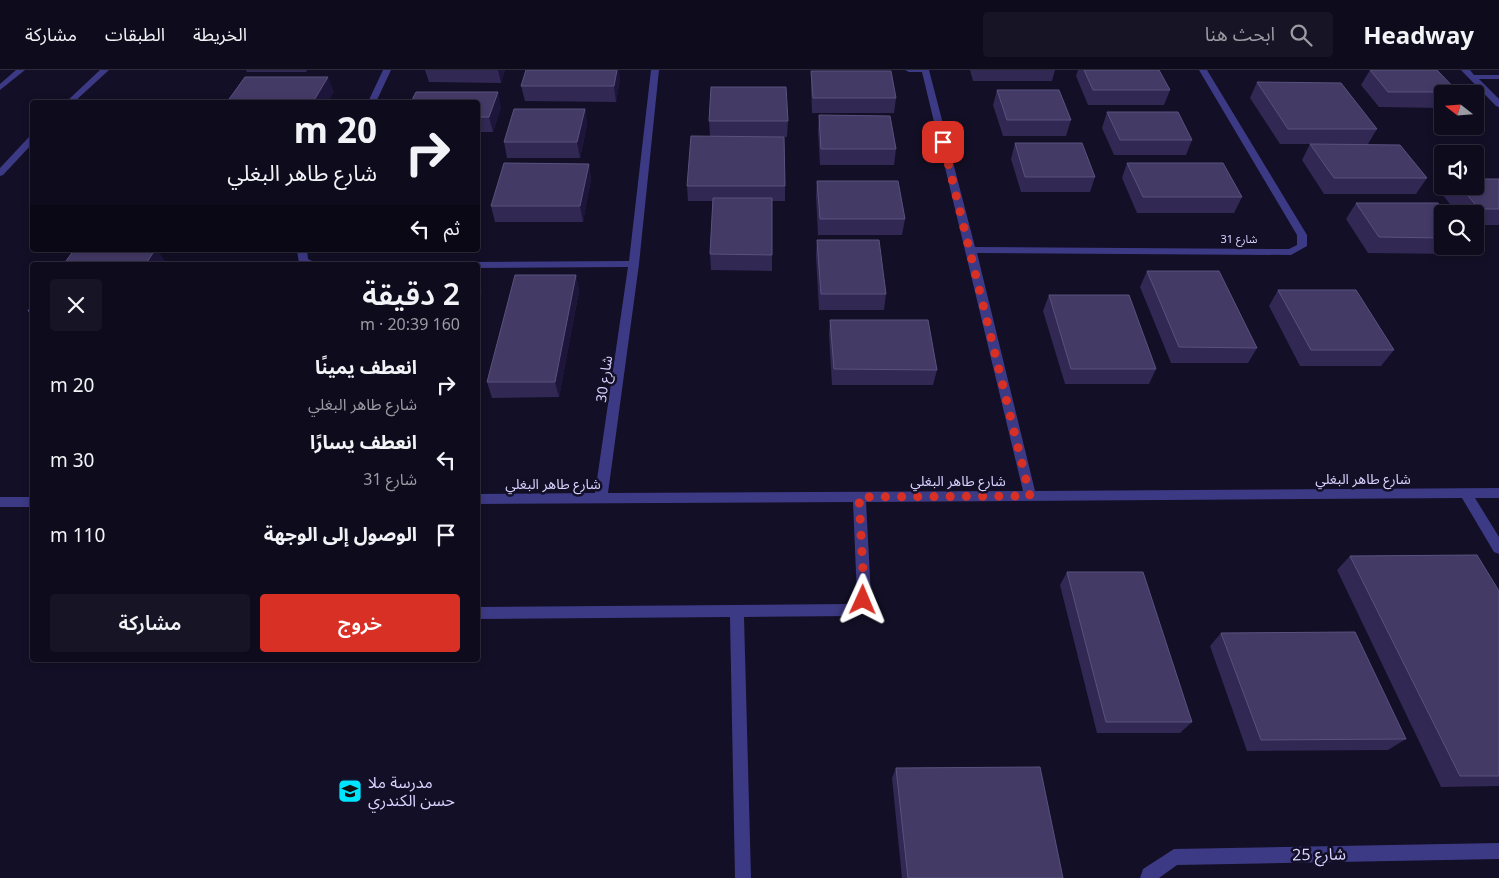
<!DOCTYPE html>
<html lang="ar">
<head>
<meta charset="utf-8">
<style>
  body { margin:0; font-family:"Noto Sans","Noto Sans Arabic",sans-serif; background:#171425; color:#f1f3f6; direction:rtl; height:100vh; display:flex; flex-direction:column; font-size:19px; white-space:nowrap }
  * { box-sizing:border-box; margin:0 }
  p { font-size:16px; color:#9b9ba3 }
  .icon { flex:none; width:28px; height:28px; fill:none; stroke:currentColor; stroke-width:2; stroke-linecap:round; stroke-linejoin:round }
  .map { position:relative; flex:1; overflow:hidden; direction:ltr }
  .details { position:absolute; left:30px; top:192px; width:450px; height:400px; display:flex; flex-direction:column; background:#0e0b1c; border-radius:5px; box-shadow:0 2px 8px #0003,0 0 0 1px #2e2b3b; direction:rtl }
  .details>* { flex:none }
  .banner { position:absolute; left:30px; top:30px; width:450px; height:152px; border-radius:5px; box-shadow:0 2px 8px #0003,0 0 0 1px #2e2b3b; direction:rtl; background:#0e0b1c; color:#f1f3f6; overflow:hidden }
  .needle { width:32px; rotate:287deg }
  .fabs { position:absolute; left:1434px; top:15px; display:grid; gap:10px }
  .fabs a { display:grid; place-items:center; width:50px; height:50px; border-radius:5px; background:#0e0b1c; box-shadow:0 2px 8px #0003,0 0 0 1px #2e2b3b; font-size:25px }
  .pin { position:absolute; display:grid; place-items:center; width:42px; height:42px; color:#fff; margin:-21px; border-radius:10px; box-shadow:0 2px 8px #0006 }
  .me { position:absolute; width:55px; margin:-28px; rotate:1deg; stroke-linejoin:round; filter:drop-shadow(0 0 4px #0008) }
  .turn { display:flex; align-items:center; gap:18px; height:105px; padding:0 20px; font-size:22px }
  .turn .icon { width:65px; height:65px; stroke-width:2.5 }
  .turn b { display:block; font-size:35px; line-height:42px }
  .then { display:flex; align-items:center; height:48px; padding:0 20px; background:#0003; gap:10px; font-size:19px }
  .round { display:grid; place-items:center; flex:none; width:52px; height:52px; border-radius:5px; background:#171425 }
  .overview { display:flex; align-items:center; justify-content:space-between; height:85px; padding:0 20px }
  h1 { font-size:30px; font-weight:600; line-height:38px }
  .button { display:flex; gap:10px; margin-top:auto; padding:10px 20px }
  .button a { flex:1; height:58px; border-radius:5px; background:#d93025; color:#fff; font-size:20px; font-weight:600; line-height:58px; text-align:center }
  .button a+a { background:#171425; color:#f1f3f6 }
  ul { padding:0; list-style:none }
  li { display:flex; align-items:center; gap:15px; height:75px; padding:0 20px }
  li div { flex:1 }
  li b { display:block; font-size:19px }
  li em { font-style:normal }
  header { display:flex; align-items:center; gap:30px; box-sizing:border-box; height:70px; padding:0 25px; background:#0e0b1c; border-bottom:1px solid #2e2b3b }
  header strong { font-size:24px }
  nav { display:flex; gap:28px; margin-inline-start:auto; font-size:18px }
  .search { width:350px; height:45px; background:#171425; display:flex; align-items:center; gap:12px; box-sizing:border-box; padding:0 18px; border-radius:5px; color:#9b9ba3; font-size:19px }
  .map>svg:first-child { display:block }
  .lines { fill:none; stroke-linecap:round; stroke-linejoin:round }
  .minor { fill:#3d3a85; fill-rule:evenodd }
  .wall { fill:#312854 }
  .shaded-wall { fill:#1d163a }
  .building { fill:#433a66; stroke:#5a527e }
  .route { stroke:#d93025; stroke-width:9; stroke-dasharray:0 16.2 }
  .labels { text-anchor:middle; stroke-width:5; stroke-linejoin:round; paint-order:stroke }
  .far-street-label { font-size:11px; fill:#d9d4ff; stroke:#130f26 }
  .street-label { font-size:14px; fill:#d9d4ff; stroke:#130f26 }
  .near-poi-label { font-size:16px; fill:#d9d4ff; stroke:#130f26; text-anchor:start }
  .near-street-label { font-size:16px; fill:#d9d4ff; stroke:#130f26 }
</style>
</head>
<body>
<header>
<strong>Headway</strong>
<div class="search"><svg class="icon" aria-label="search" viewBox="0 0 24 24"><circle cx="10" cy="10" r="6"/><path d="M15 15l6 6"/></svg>ابحث هنا</div>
<nav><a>الخريطة</a><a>الطبقات</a><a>مشاركة</a></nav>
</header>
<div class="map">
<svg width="1499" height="808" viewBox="0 0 1499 808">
  <rect width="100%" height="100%" fill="#130f26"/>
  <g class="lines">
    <g class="minor">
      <polygon points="16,0 25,0 0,20 0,14"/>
      <polygon points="100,0 109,0 74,32 66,32"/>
      <polygon points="383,0 391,0 376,32 368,32"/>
      <polygon points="651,0 659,0 639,194 608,423 1023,421 922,2 909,2 905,0 929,0 975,177 1289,179 1297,175 1297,165 1199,0 1207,0 1307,165 1307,176 1291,185 977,183 1035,421 1499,418 1499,428 1475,428 1499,467 1499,484 1494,482 1462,428 866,432 871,526 866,539 853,546 744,547 751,808 735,808 730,547 478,549 478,537 851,534 855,531 857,526 853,432 478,434 478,424 595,423 628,197 478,198 478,195 468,195 473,192 629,191"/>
      <polygon points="1461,0 1470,0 1474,5 1499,5 1499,9 1479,9 1499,29 1499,37 1496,36"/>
      <polygon points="32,66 32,74 3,105 0,106 0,98 29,67"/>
      <polygon points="297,180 307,180 308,189 320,195 299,193"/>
      <rect x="0" y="427" width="32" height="10"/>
      <polygon points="1499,773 1499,789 1177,795 1159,808 1140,808 1143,799 1174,779"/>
    </g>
  </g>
  <g class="wall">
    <polygon points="246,0 307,0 306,2 247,2"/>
    <polygon points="425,0 505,0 501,13 429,12"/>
    <polygon points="970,0 1055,0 1052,11 973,11"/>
    <polygon points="1078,0 1159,0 1170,20 1164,35 1088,35 1076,6"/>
    <polygon points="1370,0 1458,22 1456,24 1442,24 1442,38 1379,37 1361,15"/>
    <polygon points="811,1 896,28 894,43 812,43 811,17"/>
    <polygon points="620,9 616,32 525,31 521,16"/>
    <polygon points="1257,12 1377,59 1368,74 1427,108 1416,124 1324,124 1302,90 1310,74 1280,74 1250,28"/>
    <polygon points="997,20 1071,50 1066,66 1003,66 993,35"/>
    <polygon points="478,32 501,37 493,62 478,62"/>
    <polygon points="585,39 587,55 580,88 507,88 504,72"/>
    <polygon points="1107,42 1192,70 1186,85 1114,85 1102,58"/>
    <polygon points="819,45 896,79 894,95 820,95 818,61"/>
    <polygon points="709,51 788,51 787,67 784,67 785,116 785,131 772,131 772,201 711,200 710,184 713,131 688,131 687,116 710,66"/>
    <polygon points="1015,73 1095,107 1090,122 1021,122 1011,89"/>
    <polygon points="1127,93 1242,127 1234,143 1137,143 1122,108"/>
    <polygon points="589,94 591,109 583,152 495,152 491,136"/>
    <polygon points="1499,109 1499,155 1475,155 1475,144 1458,144 1442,124 1448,116 1475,116"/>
    <polygon points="817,111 905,149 902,165 818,165 816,126"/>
    <polygon points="1356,133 1442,144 1442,176 1458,176 1452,184 1368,183 1346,149"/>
    <polygon points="817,170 886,224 884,240 819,240 816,186"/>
    <polygon points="1147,201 1257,278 1248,293 1171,293 1140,217"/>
    <polygon points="576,205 579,221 559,327 492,328 487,312"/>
    <polygon points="1278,220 1394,280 1381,296 1300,296 1269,236"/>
    <polygon points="1049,225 1156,299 1149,314 1065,314 1043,241"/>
    <polygon points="32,235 32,246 28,241"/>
    <polygon points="830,250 937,300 933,315 832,315 829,265"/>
    <polygon points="1350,486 1499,521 1499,716 1441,717 1337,500"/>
    <polygon points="1067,502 1192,652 1180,663 1097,663 1060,515"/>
    <polygon points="1221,563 1406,669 1388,680 1247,681 1210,576"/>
    <polygon points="896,698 1063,808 902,808 892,708"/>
  </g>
  <g class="shaded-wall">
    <polygon points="498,0 505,0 501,13"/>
    <polygon points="617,0 619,0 620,9 616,32 614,16"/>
    <polygon points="328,7 334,22 328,32 313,32"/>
    <polygon points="498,22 501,37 493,62 489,47"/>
    <polygon points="585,39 587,55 580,88 577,72"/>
    <polygon points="589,94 591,109 583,152 580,136"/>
    <polygon points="155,180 158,180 166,193 165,195 145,195"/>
    <polygon points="576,205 579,221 559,327 555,312"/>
    <polygon points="478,207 482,223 478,240"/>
  </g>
  <g class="building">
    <polygon points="526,0 617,0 614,16 521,16"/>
    <polygon points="1084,0 1159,0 1170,20 1093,20"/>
    <polygon points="1370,0 1437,0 1458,22 1388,22"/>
    <polygon points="811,1 891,1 896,28 813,28"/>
    <polygon points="245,7 328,7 313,32 227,32"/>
    <polygon points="1257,12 1341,13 1377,59 1288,59"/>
    <polygon points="711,17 786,17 788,51 709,51"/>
    <polygon points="997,20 1059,20 1071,50 1007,50"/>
    <polygon points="416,22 498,22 489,47 478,47 478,32 411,32"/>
    <polygon points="514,39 585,39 577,72 504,72"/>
    <polygon points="1107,42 1178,42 1192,70 1120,70"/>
    <polygon points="819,45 890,46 896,79 821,79"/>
    <polygon points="691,66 784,67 785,116 687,116"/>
    <polygon points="1015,73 1082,73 1095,107 1025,107"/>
    <polygon points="1310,74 1400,75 1427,108 1334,108"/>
    <polygon points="504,93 589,94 580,136 491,136"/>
    <polygon points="1127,93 1223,93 1242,127 1143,127"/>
    <polygon points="1475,109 1499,109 1499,139 1479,139 1460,116 1475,116"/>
    <polygon points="817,111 898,111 905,149 820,149"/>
    <polygon points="713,128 772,128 772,185 710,184"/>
    <polygon points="1356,133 1438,133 1446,144 1442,144 1442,168 1379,167"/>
    <polygon points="817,170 879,170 886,224 821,224"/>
    <polygon points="74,180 155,180 145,195 63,195"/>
    <polygon points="1147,201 1219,201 1257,278 1179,277"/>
    <polygon points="515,205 576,205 555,312 487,312"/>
    <polygon points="1278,220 1356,220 1394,280 1311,280"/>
    <polygon points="1049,225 1129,225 1156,299 1071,299"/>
    <polygon points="32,235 32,241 28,241"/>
    <polygon points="830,250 928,250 937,300 834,299"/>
    <polygon points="1477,485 1499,521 1499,706 1460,706 1350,486"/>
    <polygon points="1067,502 1143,502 1192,652 1106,652"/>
    <polygon points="1355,562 1406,669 1261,670 1221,563"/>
    <polygon points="1040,697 1063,808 908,808 896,698"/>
  </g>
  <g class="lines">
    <polyline class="route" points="863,530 864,520 859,427 1030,426 943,72"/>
  </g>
  <defs>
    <g id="school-square" transform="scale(1.25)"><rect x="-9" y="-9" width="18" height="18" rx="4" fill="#00e5ff" stroke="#130f26"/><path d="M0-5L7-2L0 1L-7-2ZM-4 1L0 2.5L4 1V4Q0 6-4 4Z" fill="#111"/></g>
  </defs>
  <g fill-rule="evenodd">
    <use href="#school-square" x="350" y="721"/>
  </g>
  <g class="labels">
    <g class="far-street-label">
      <text x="1239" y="173">شارع 31</text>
    </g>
    <g class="street-label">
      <text transform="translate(604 309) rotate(-82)" y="5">شارع 30</text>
      <text x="1363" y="414">شارع طاهر البغلي</text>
      <text x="958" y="416">شارع طاهر البغلي</text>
      <text x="553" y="419">شارع طاهر البغلي</text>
    </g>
    <g class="near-poi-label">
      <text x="368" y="718">مدرسة ملا<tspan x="368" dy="18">حسن الكندري</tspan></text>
    </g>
    <g class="near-street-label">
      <text transform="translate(1319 784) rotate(-1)" y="6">شارع 25</text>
    </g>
  </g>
</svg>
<div class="fabs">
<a><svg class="needle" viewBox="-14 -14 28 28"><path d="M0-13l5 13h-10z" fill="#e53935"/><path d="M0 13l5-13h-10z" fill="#9b9ba3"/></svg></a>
<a><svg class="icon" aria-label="sound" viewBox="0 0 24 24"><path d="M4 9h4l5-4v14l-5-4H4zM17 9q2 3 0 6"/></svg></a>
<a><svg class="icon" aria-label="search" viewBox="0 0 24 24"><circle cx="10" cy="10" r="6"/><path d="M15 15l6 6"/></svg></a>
</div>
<div class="pin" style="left:943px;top:72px;background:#d93025"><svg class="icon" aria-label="arrive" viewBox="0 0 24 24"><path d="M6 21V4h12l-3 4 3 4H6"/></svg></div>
<svg class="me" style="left:863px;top:530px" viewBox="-20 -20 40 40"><path d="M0-17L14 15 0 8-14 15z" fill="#d93025" stroke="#fff" stroke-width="4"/></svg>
<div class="banner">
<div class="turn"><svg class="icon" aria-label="right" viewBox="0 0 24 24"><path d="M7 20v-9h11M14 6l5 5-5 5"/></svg><div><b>20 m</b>شارع طاهر البغلي</div></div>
<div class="then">ثم<svg class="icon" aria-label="left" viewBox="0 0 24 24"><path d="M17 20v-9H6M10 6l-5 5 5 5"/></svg></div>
</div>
<section class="details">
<div class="overview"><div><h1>2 دقيقة</h1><p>160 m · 20:39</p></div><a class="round"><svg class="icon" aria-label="close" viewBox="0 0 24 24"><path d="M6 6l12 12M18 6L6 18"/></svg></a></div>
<ul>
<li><svg class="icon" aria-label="right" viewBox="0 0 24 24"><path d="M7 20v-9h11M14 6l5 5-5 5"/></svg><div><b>انعطف يمينًا</b><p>شارع طاهر البغلي</p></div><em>20 m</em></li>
<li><svg class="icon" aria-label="left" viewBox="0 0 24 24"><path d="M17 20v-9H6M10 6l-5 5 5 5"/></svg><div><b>انعطف يسارًا</b><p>شارع 31</p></div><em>30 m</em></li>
<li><svg class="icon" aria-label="arrive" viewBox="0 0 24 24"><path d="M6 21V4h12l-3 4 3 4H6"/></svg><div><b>الوصول إلى الوجهة</b></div><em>110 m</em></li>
</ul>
<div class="button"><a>خروج</a><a>مشاركة</a></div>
</section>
</div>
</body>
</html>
